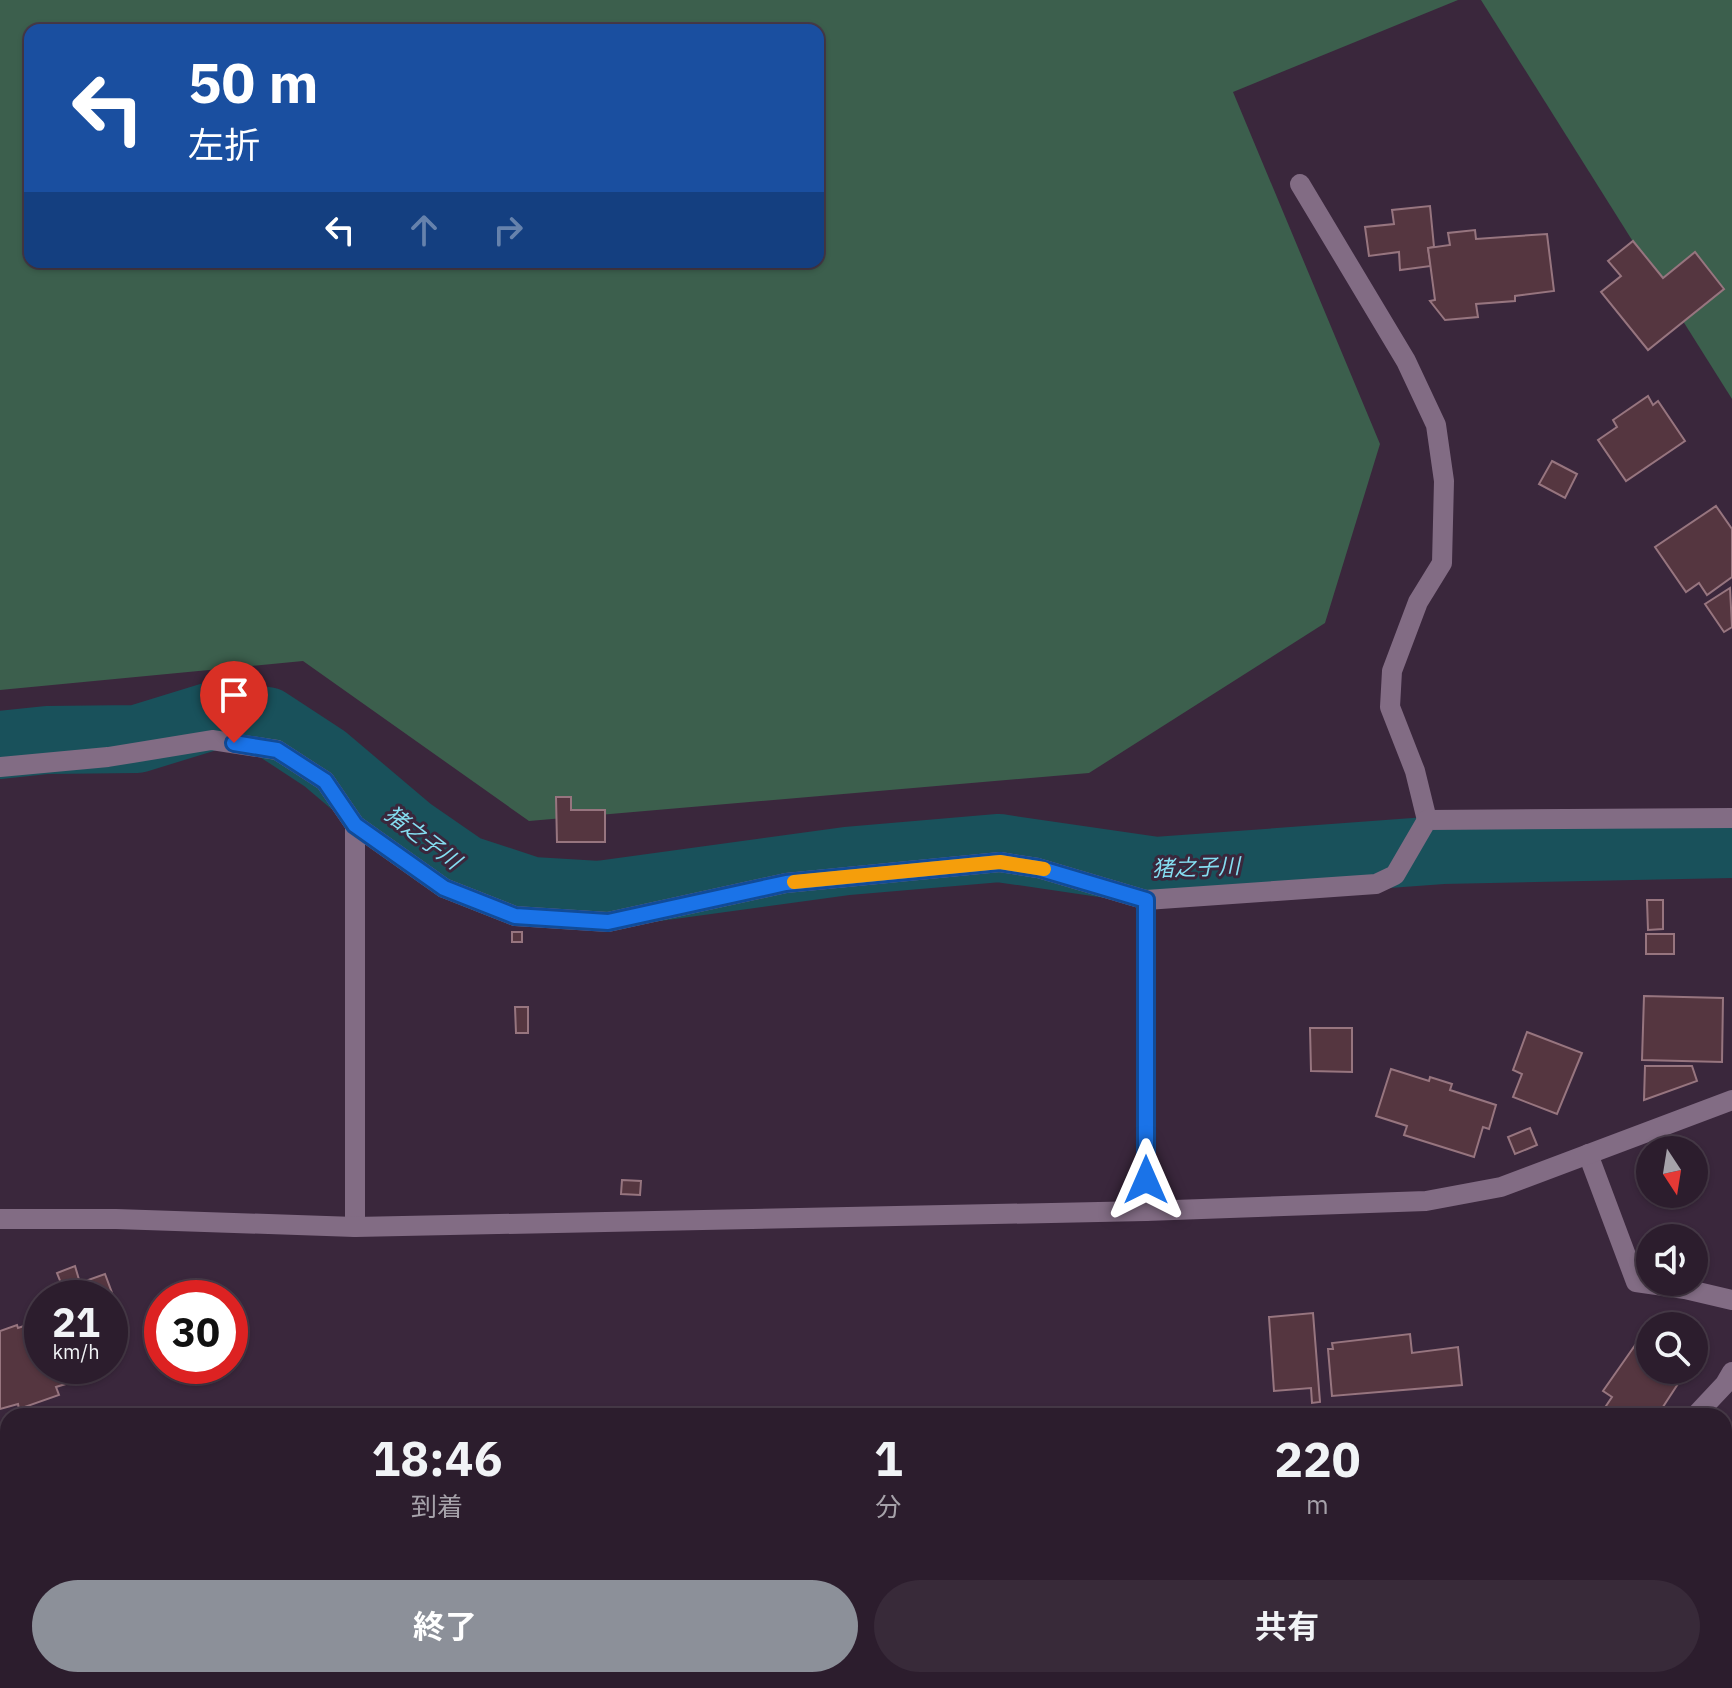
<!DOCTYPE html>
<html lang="ja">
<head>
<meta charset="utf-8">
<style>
  body { margin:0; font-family:"IBM Plex Sans","Noto Sans JP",sans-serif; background:#382a39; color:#f1f3f6; height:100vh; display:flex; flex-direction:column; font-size:30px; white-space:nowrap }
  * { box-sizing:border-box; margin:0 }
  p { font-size:26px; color:#a6a2aa }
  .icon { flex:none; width:44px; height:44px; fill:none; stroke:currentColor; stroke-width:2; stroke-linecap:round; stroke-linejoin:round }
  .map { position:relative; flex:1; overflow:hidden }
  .panel { position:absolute; left:0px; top:1408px; width:1732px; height:280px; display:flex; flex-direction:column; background:#2c1d2d; border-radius:24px 24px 0 0; box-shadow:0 2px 6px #0004,0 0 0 2px #483b49 }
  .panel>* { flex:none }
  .banner { position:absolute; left:24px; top:24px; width:800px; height:244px; border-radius:16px; box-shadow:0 2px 6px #0004,0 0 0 2px #483b49; background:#1a4fa0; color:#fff; overflow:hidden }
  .needle { width:52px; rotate:168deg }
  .tools { position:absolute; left:1636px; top:1136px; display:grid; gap:16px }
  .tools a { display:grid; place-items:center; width:72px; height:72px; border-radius:50%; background:#2c1d2d; box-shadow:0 2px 6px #0004,0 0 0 2px #483b49; font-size:40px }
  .speed { position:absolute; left:24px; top:1280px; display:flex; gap:16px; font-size:40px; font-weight:700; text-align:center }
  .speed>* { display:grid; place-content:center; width:104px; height:104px; border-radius:50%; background:#2c1d2d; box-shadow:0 2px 6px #0004,0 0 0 2px #483b49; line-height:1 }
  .speed small { font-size:20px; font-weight:400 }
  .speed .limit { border:12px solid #d22; background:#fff; color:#111 }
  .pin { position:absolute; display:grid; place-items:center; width:68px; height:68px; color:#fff; margin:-82px -34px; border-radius:50% 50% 50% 0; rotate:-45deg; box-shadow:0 0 8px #0007 }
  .pin .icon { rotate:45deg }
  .me { position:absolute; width:88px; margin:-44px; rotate:0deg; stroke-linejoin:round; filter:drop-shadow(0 0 6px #0008) }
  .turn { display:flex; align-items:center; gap:28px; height:168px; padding:0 32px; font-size:36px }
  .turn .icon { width:104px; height:104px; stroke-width:2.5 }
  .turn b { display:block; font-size:56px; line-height:68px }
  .lanes { display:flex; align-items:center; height:76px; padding:0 32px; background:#0003; justify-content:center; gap:40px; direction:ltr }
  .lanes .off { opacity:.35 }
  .eta { display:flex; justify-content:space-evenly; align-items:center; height:136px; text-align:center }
  .eta b { font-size:48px; font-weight:700; line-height:56px }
  .primary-button { display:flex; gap:16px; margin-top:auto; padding:16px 32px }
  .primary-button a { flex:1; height:92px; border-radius:48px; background:#8c9099; color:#fff; font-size:32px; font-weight:700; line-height:92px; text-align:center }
  .primary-button a+a { background:#382a39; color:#f1f3f6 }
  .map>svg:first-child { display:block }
  .green { fill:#3c5f4d; fill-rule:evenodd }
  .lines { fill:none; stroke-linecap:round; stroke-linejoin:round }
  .river { stroke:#19515b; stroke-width:68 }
  .building { fill:#553640; stroke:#97757f; stroke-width:2 }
  .lane { stroke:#826c84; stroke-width:20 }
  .street { stroke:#826c84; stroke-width:20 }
  .secondary { stroke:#826c84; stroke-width:20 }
  .route-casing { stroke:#114b97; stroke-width:20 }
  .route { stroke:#1a73e8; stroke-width:14 }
  .slow { stroke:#f59e0b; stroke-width:14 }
  .labels { text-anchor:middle; stroke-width:6; stroke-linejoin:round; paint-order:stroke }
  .water-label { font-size:22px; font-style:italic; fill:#85def1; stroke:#3a273c }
</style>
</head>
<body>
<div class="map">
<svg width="1732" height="1688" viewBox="0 0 1732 1688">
  <rect width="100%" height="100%" fill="#3a273c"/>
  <g class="green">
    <path d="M0,0h1458l-225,92 147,352 -55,179 -236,150 -560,48 -226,-160 -303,29zM30,30h788v232h-788z"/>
    <polygon points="1481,0 1732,0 1732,399"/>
    <polygon points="0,1460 5,1465 8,1475 8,1680 74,1680 76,1688 0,1688"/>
    <polygon points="719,1680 1283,1680 1273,1688 697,1688"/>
  </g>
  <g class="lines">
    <polyline class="river" points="0,745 47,740 137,739 215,715 267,721 325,759 410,831 465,869 532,891 599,895 847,861 999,848 1156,871 1442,850 1732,844"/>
  </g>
  <g class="building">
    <polygon points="1430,206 1434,247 1428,248 1431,266 1400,270 1399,252 1369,256 1365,227 1394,224 1392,210"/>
    <polygon points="1475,230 1476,239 1547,234 1554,291 1515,296 1515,301 1476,304 1478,317 1445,320 1430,301 1435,300 1428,248 1450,245 1448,233"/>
    <polygon points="1633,241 1663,278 1695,252 1724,289 1648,350 1601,292 1621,276 1608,261"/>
    <polygon points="1648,396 1653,405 1658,401 1685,441 1626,481 1598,440 1617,427 1613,420"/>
    <polygon points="1552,461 1577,474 1565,498 1539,484"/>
    <polygon points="1716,506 1732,529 1732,577 1707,595 1699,583 1686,592 1655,547"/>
    <polygon points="1730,588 1732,627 1724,632 1705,604"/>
    <polygon points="556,797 571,797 571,810 605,810 605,842 557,842"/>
    <polygon points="1647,900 1663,900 1663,929 1648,930"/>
    <rect x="512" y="932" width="10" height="10"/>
    <rect x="1646" y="934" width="28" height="20"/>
    <polygon points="1644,996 1723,998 1722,1062 1642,1060"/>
    <polygon points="515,1007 528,1007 528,1033 516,1033"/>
    <polygon points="1310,1028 1352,1028 1352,1072 1311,1071"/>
    <polygon points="1527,1032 1582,1053 1557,1114 1513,1097 1522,1074 1513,1070"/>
    <polygon points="1645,1066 1692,1066 1697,1081 1644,1100"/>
    <polygon points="1391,1069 1429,1081 1430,1077 1452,1084 1450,1090 1496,1105 1489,1129 1483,1127 1474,1157 1404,1135 1407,1126 1376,1116"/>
    <polygon points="1530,1128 1537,1145 1515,1154 1508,1137"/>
    <polygon points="622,1180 641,1181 640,1195 621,1194"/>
    <polygon points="75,1266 80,1283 105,1274 124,1325 110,1330 110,1298 67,1298 57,1273"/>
    <polygon points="1313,1313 1320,1402 1312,1403 1311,1388 1274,1391 1269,1317"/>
    <polygon points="42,1320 42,1366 83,1366 84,1369 76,1372 79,1380 56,1387 59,1395 19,1409 18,1404 0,1409 0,1331 17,1325 18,1328"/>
    <polygon points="1645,1331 1650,1334 1650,1370 1687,1370 1657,1416 1621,1416 1606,1406 1612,1397 1603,1391"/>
    <polygon points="1410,1334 1412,1353 1458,1347 1462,1385 1332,1396 1328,1349 1333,1349 1332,1343"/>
    <polygon points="1543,1680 1633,1680 1635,1686 1532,1688 1531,1684"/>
  </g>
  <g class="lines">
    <g class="lane">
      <polyline points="1300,184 1406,361 1436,425 1444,481 1442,563 1418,602 1392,671 1390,707 1415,771 1427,820"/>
      <polyline points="1588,1154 1636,1282 1685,1289 1732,1300"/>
      <polyline points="1695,1416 1725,1384 1732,1372"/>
      <polyline points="1724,1493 1732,1498"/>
    </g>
    <g class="street">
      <polyline points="0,767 108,757 212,740 277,750 325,781 355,825 444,888 515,916 608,922 786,883 1000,862 1038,868 1146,900 1376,884 1395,875 1427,820 1732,818"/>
      <polyline points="355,825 355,1227"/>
      <polyline points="1146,900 1146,1211"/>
    </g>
    <polyline class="secondary" points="0,1219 116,1219 355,1227 1146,1211 1426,1201 1501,1187 1732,1100"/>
  </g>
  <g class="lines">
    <g class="route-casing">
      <polyline id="route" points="234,743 277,750 325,781 355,825 444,888 515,916 608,922 786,883 1000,862 1038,868 1146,900 1146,1180"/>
    </g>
    <use href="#route" class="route"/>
    <polyline class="slow" points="794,882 1000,862 1044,869"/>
  </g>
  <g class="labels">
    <g class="water-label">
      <text transform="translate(423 837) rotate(37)" y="8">猪之子川</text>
      <text transform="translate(1196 867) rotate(-2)" y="8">猪之子川</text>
    </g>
  </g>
</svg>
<div class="tools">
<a><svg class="needle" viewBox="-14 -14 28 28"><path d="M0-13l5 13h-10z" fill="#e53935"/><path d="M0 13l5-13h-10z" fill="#a6a2aa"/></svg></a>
<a><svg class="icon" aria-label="sound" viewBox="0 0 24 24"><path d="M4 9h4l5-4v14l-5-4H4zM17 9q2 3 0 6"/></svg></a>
<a><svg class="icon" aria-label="search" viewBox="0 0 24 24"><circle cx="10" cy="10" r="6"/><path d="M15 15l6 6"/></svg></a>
</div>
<div class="speed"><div>21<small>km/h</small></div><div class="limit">30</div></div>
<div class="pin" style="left:234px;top:743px;background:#d93025"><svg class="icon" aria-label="arrive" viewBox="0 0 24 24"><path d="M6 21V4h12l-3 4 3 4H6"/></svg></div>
<svg class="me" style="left:1146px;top:1180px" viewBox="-20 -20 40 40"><path d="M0-17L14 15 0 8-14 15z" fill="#1a73e8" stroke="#fff" stroke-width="4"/></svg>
<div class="banner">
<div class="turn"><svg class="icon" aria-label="left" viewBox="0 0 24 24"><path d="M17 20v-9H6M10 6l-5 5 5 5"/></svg><div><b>50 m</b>左折</div></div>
<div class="lanes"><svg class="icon" aria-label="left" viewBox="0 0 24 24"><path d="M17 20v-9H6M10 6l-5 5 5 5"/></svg><svg class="icon off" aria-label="ahead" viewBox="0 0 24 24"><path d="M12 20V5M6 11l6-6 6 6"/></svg><svg class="icon off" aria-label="right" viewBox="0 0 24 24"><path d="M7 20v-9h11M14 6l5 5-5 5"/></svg></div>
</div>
<section class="panel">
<div class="eta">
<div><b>18:46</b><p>到着</p></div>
<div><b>1</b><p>分</p></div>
<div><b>220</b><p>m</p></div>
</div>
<div class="primary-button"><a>終了</a><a>共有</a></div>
</section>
</div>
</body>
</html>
